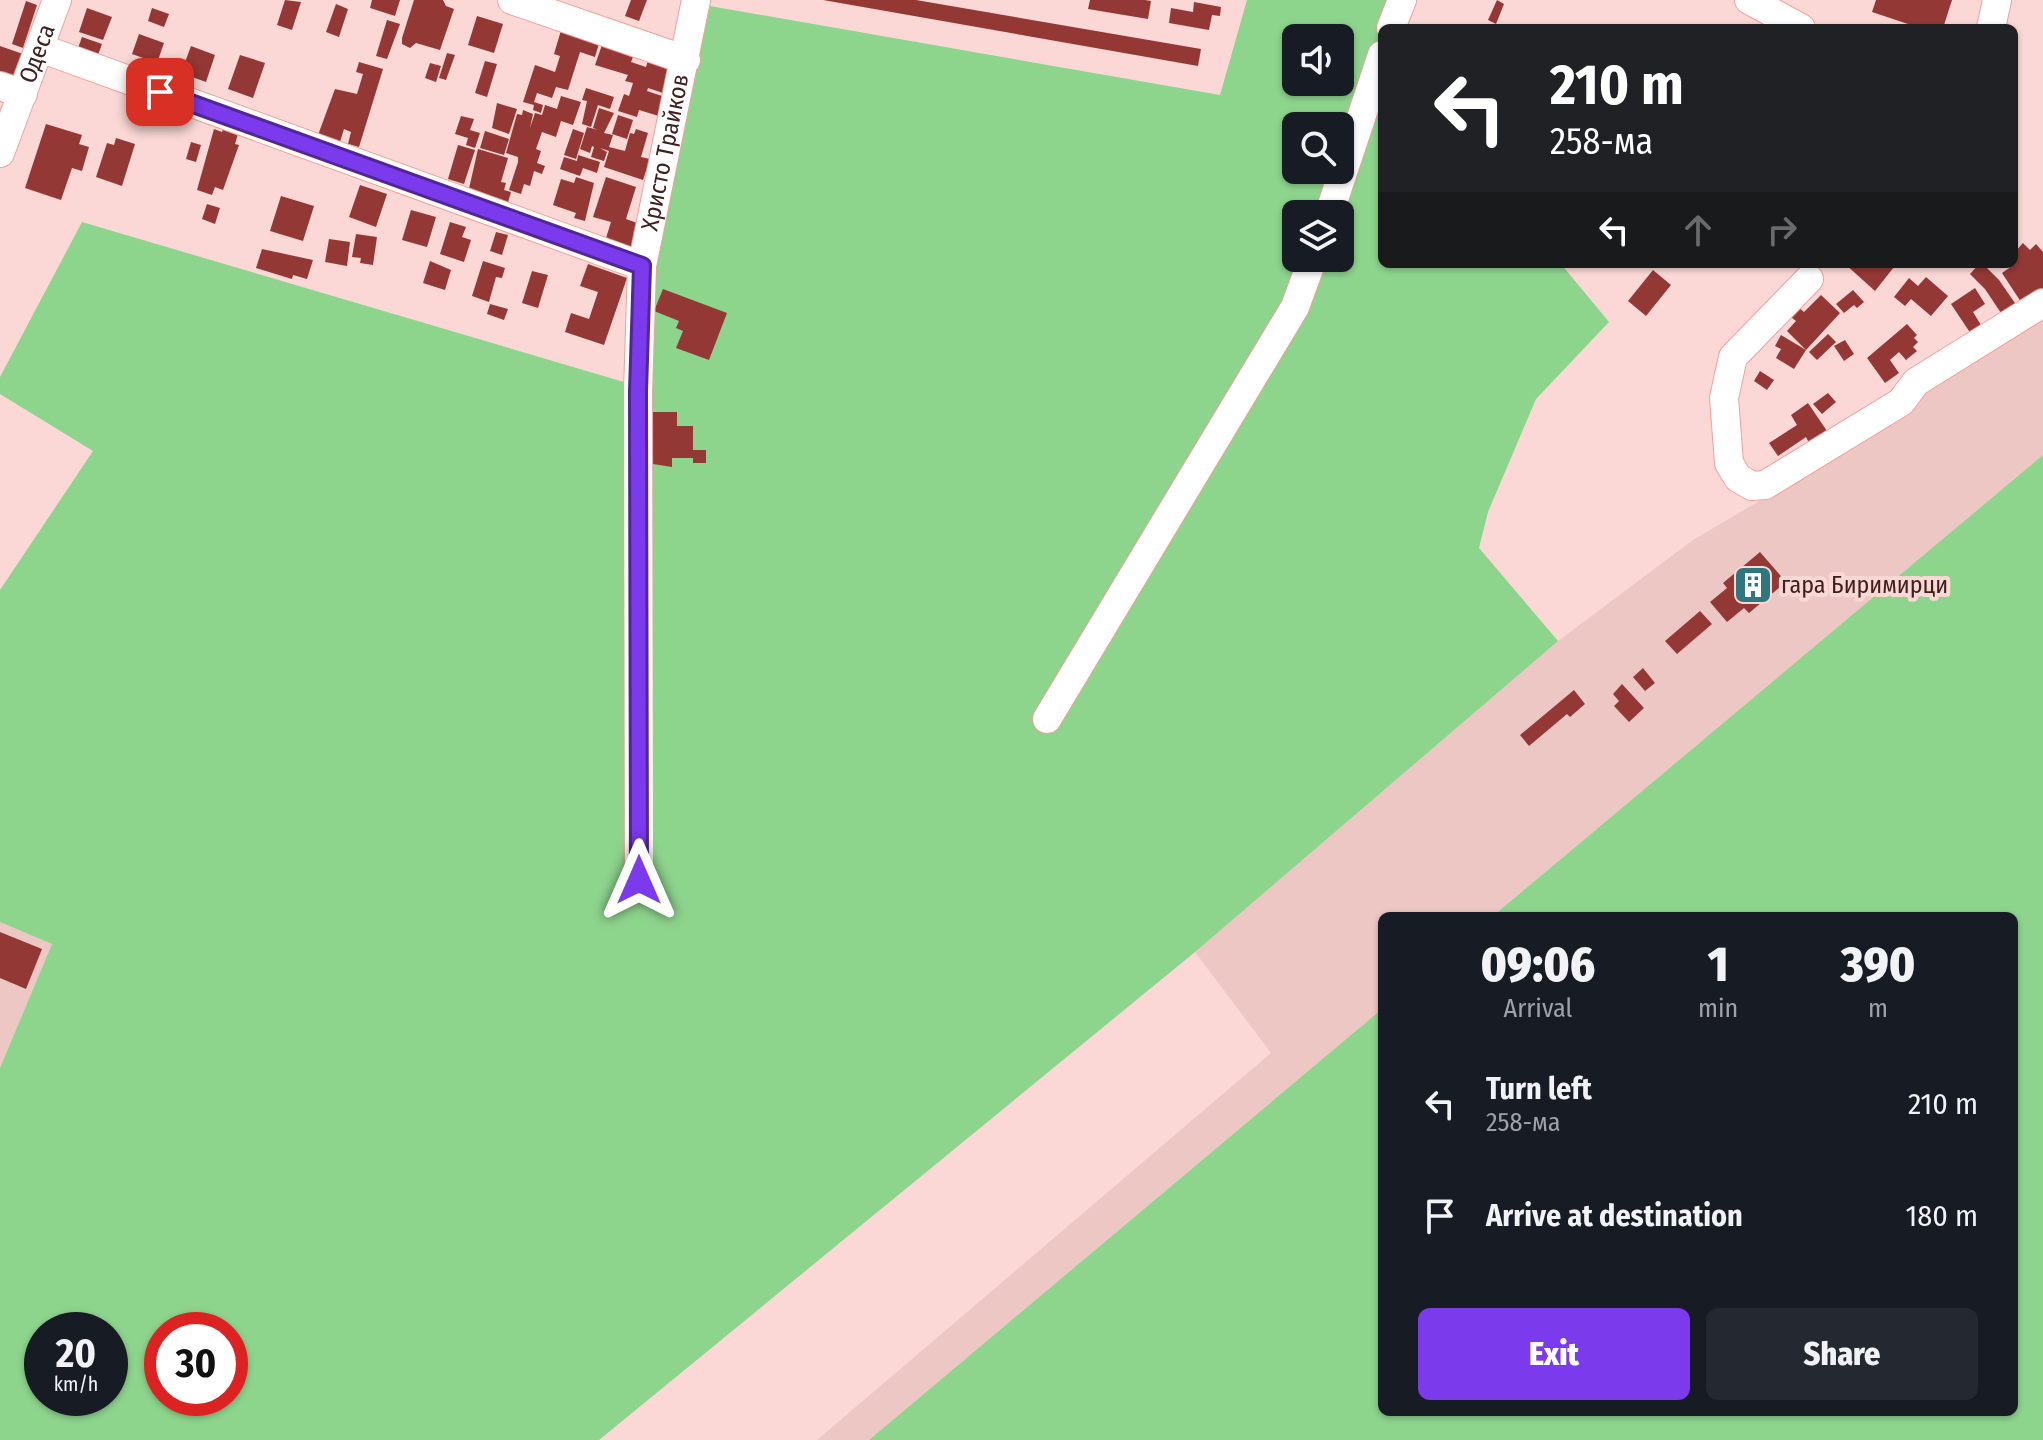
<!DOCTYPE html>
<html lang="en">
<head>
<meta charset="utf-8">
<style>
  body { margin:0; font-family:"Fira Sans Condensed",sans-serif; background:#242831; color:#f1f3f6; height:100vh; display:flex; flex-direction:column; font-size:30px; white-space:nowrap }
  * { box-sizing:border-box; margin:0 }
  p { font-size:26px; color:#9ea1a6 }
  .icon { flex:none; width:44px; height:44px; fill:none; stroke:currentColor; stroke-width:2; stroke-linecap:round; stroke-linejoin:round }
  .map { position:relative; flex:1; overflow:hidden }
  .drawer { position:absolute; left:1378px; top:912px; width:640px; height:504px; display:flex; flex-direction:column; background:#171b24; border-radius:12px; box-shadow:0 2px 6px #0004 }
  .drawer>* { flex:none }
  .top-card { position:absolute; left:1378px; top:24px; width:640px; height:244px; border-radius:12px; box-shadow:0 2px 6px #0004; background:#202124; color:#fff; overflow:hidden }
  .controls { position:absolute; left:1282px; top:24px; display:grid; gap:16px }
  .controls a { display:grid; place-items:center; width:72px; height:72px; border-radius:12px; background:#171b24; box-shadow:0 2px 6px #0004; font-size:40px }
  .speed { position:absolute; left:24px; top:1312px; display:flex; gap:16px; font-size:40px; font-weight:700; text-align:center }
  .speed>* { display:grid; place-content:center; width:104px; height:104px; border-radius:50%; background:#171b24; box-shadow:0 2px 6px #0004; line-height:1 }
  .speed small { font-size:20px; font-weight:400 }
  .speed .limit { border:12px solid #d22; background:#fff; color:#111 }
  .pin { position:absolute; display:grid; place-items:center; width:68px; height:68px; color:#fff; margin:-34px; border-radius:16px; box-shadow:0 4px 12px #0006 }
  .me { position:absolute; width:88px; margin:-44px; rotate:0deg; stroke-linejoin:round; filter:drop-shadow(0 0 6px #0008) }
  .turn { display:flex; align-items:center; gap:28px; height:168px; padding:0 40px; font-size:36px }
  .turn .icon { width:104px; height:104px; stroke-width:2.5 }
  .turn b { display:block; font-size:56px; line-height:68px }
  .lanes { display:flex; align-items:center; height:76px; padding:0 40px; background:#0003; justify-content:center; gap:40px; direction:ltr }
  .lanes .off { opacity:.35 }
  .eta { display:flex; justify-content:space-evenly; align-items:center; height:136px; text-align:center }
  .eta b { font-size:48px; font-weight:800; line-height:56px }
  .primary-button { display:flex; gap:16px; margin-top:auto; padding:16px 40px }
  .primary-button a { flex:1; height:92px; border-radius:12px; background:#7c3aed; color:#fff; font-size:32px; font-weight:800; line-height:92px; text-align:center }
  .primary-button a+a { background:#242831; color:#f1f3f6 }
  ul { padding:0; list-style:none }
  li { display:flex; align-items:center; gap:24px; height:112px; padding:0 40px }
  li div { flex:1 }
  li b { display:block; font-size:30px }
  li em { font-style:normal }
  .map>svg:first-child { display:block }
  .built { fill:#edc7c4 }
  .green { fill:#8dd48d; fill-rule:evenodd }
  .building { fill:#943836 }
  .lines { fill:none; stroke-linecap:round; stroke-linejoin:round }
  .minor-casing { stroke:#f2a09a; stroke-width:30 }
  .minor { stroke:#fff; stroke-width:28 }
  .route-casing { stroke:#51269a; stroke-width:20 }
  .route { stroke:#7c3aed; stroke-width:14 }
  .labels { text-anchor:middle; stroke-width:8; stroke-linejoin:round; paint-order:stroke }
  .street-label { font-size:24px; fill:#3f201e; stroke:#fbd8d5 }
  .poi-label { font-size:24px; fill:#3f201e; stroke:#fbd8d5; text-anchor:start }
</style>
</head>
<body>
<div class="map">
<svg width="2043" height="1440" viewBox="0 0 2043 1440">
  <rect width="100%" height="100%" fill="#fbd8d5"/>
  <g class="built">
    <polygon points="2043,316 2043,455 1493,916 1382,916 1382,1009 869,1440 817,1440 1271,1053 1195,952 1558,641 1693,540 1778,490"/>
    <polygon points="0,922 52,944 0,1068"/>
  </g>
  <g class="green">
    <path d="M1247,0h150l-15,28v236h179l48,58 -73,77 -48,113 -9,36 79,93 -363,311 -596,488h-599v-372l52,-124 -52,-22v-332l93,-139 -93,-57v-17l82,-155 569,168 2,-127 57,-257 510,89zM1296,38h44v44h-44zM1296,126h44v44h-44zM1296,214h44v44h-44zM42,1330h68v68h-68zM162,1330h68v68h-68z"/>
    <polygon points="2043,455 2043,1440 869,1440 1382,1009 1382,1412 2014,1412 2014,916 1493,916"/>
  </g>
  <g class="building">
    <polygon points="285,0 301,2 292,30 277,25"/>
    <polygon points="372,0 400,0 395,16 370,8"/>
    <polygon points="414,0 443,0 446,6 454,9 440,50 416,43 410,48 402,44 402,38"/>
    <polygon points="631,0 647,0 639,21 625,16"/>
    <polygon points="823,0 916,0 1201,49 1198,66"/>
    <polygon points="1090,0 1145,0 1151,1 1148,19 1088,9"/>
    <polygon points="1497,0 1504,4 1496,24 1488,20"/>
    <polygon points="1876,0 1952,0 1943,28 1920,28 1872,12"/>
    <polygon points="26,1 37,5 23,48 12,44"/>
    <polygon points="1194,2 1221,7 1220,16 1212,15 1209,30 1169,23 1171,8 1193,12"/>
    <polygon points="336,4 348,9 339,37 326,32"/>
    <polygon points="87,8 112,17 103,40 79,32"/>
    <polygon points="152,8 169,14 164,27 148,21"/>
    <polygon points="477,16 503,24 494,53 468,45"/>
    <polygon points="387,20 400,24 387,59 376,56"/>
    <polygon points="562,27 600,40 595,57 580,52 568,90 556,87 552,98 537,93 534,102 543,105 541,113 533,110 534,105 523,102 535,65 555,72 560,56 554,54"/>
    <polygon points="139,34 164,43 157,63 132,54"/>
    <polygon points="82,37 102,44 98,55 78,48"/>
    <polygon points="603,42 635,52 631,62 646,67 649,57 678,67 669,95 648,88 647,91 668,98 662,117 639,110 637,117 618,111 624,94 629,96 633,83 625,81 628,75 595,65"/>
    <polygon points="0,46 23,54 15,77 0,71"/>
    <polygon points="191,46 215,55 206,82 181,73"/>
    <polygon points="447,53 455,55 446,80 439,78"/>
    <polygon points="240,55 265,63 253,98 228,89"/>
    <polygon points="485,61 497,64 487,97 475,93"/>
    <polygon points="359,62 383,69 359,147 348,144 351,132 344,129 340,142 318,135 335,89 357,94 363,74 356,72"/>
    <polygon points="430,63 441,66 436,82 425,78"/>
    <polygon points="586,88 614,97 610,109 598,105 591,127 582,124 587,101 582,100"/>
    <polygon points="561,96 581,102 573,125 561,121 556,137 542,132 536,149 541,151 537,163 545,166 542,174 534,171 530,186 524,184 521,194 509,190 518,162 518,157 506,153 517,114 522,115 523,110 533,114 530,128 535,113 542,115 545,105 557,109"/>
    <polygon points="136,97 150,102 144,120 130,116"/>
    <polygon points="497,103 517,109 509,134 492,128"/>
    <polygon points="599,108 614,113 604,133 613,135 609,147 625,151 630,133 634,134 636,129 648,133 641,157 650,159 643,180 604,167 609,151 600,148 607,152 604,161 591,157 594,147 592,146 590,153 580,149 587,127 598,130 593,128"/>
    <polygon points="618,115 633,120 627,139 612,134"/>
    <polygon points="461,116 474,119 470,130 480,133 475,148 466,145 468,138 455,134"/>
    <polygon points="46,124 82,135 79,144 89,147 82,171 72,168 61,200 25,188"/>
    <polygon points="214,129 222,132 223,129 238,134 235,144 239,145 223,190 215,187 212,195 197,190"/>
    <polygon points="573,129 584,133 576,159 564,155"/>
    <polygon points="485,131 509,139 504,155 480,148"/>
    <polygon points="116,138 135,144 122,186 96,177 107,143 114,145"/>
    <polygon points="191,142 201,145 196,162 186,159"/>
    <polygon points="458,145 475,150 464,184 448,179"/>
    <polygon points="478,149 508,158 501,182 506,183 504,190 511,192 507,206 468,193"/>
    <polygon points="578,155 600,162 597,173 583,168 580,176 560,169 564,157 577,161"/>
    <polygon points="576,177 594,183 585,221 574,218 576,213 553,205 561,179 574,183"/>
    <polygon points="606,177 636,187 626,219 640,224 632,247 606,238 611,222 593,217"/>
    <polygon points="360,185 387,194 376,227 349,217"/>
    <polygon points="281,196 314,206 303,241 270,231"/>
    <polygon points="207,204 220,208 215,224 202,219"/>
    <polygon points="411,210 436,217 427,247 402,240"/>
    <polygon points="450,222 466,227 462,237 471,240 464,262 440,254"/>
    <polygon points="496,232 508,235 502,255 490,251"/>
    <polygon points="356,234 377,237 373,265 360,263 361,258 352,257"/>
    <polygon points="329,239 350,242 347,266 325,262"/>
    <polygon points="2023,243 2030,250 2036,244 2043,252 2043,293 2040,290 2021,302 2002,273 2015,264 2014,253"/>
    <polygon points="262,249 313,260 307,279 293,275 292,279 256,268"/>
    <polygon points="430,261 451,270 445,290 423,283"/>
    <polygon points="483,261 505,268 502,278 496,277 489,302 472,296"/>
    <polygon points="588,264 627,278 604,345 565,332 571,313 589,319 598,292 580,286"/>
    <polygon points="1845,264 1891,264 1894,267 1875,291"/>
    <polygon points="1979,264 1983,264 1999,280 2017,306 2003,316 1985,289 1970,274"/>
    <polygon points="1653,270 1671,285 1646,316 1628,301"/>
    <polygon points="532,271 548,275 538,308 522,303"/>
    <polygon points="1926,277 1948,296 1931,316 1911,299 1905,306 1894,297 1909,278 1918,286"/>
    <polygon points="1975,288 1985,304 1973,312 1984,330 1973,337 1951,304"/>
    <polygon points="663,289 727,313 709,360 676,348 683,331 676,328 679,321 654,311"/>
    <polygon points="1853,290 1864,302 1857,308 1854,305 1844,313 1836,304"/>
    <polygon points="1821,295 1840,313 1806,350 1787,331 1796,321 1787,314 1796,305 1804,312"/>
    <polygon points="490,304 508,309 504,320 487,314"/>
    <polygon points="1907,324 1917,335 1914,338 1918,342 1913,347 1917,351 1906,360 1899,352 1890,360 1899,373 1885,383 1867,358"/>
    <polygon points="1828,334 1836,342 1817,360 1809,352"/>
    <polygon points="1781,335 1806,350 1794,369 1776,358 1781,349 1775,346"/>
    <polygon points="1845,340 1854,354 1844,361 1834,346"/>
    <polygon points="1760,371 1774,380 1767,390 1754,381"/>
    <polygon points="1828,393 1836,402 1822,414 1813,404"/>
    <polygon points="1808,403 1827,431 1809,443 1806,437 1778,456 1769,443 1797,425 1791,415"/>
    <polygon points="647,412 677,412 677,426 693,426 693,450 706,450 706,463 693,463 693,458 672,458 672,467 647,463"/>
    <polygon points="1760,552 1786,582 1749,613 1744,608 1727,622 1710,602 1727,588 1723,583"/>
    <polygon points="1700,611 1712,624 1677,654 1665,641"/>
    <polygon points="1643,668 1655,683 1645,691 1633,677"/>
    <polygon points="1622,684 1644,708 1629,722 1614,706 1619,701 1613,694"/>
    <polygon points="1574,690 1585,704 1570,717 1567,714 1529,746 1520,735"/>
    <polygon points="0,932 42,949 26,989 0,978"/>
  </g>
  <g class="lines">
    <g class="minor-casing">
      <g id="minor">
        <polyline points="512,0 686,60"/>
        <polyline points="1749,0 1801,28"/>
        <polyline points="1391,28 1402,0"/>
        <polyline points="1991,28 1997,0"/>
        <polyline points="40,48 642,266"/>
        <polyline points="0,86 23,94"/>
        <path id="s1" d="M0,153l57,-153"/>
        <polyline points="1329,214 1382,55"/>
        <polyline points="1809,279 1733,357 1724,398 1729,463 1738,478 1752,486 1765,485 1901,402 1916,382 2043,303"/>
        <polyline points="1047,719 1295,307 1313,258"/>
        <path id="s2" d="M639,880l-1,-489 4,-125 54,-266"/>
      </g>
    </g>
    <use href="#minor" class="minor"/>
  </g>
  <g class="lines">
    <g class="route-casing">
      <polyline id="route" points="160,92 642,266 638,391 639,880"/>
    </g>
    <use href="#route" class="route"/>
  </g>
  <defs>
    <g id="building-square" transform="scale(2)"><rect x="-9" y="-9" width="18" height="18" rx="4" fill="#2f777f" stroke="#fbd8d5"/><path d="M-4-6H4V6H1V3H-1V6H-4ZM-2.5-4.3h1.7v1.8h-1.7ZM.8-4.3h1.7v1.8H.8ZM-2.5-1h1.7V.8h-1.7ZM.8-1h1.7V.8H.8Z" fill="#fff"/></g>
  </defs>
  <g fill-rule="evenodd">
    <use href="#building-square" x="1753" y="585"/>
  </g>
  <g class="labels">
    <g class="street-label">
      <text dy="8" stroke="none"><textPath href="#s1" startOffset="106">Одеса</textPath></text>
      <text dy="8" stroke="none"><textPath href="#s2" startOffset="730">Христо Трайков</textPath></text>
    </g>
    <g class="poi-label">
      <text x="1781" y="593">гара Биримирци</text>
    </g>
  </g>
</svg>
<div class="controls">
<a><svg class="icon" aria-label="sound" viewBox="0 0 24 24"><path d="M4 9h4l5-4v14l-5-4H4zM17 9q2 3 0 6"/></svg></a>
<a><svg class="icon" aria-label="search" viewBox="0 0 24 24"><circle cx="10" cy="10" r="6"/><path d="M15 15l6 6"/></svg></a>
<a><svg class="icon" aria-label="layers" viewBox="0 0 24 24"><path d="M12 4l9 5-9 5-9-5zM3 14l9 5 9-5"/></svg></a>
</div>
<div class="speed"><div>20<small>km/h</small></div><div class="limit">30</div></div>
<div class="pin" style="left:160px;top:92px;background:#d93025"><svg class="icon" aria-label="arrive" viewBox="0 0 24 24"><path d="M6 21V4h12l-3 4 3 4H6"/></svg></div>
<svg class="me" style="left:639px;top:880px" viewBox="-20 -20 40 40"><path d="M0-17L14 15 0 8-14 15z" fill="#7c3aed" stroke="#fff" stroke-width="4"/></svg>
<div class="top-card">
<div class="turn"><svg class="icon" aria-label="left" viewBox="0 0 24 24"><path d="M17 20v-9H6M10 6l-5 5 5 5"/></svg><div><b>210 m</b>258-ма</div></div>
<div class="lanes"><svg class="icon" aria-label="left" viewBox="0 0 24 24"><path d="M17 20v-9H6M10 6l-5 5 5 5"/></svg><svg class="icon off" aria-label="ahead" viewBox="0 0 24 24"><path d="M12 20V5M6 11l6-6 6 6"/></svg><svg class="icon off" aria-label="right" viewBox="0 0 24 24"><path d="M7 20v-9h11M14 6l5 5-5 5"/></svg></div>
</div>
<section class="drawer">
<div class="eta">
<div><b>09:06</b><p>Arrival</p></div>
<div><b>1</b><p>min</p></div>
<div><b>390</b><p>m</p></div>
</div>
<ul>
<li><svg class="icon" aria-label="left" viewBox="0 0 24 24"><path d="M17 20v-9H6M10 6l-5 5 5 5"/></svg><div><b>Turn left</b><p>258-ма</p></div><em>210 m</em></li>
<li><svg class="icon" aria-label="arrive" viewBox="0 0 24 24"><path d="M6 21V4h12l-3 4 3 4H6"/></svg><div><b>Arrive at destination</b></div><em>180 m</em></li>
</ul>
<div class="primary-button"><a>Exit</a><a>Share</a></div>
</section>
</div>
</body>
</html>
